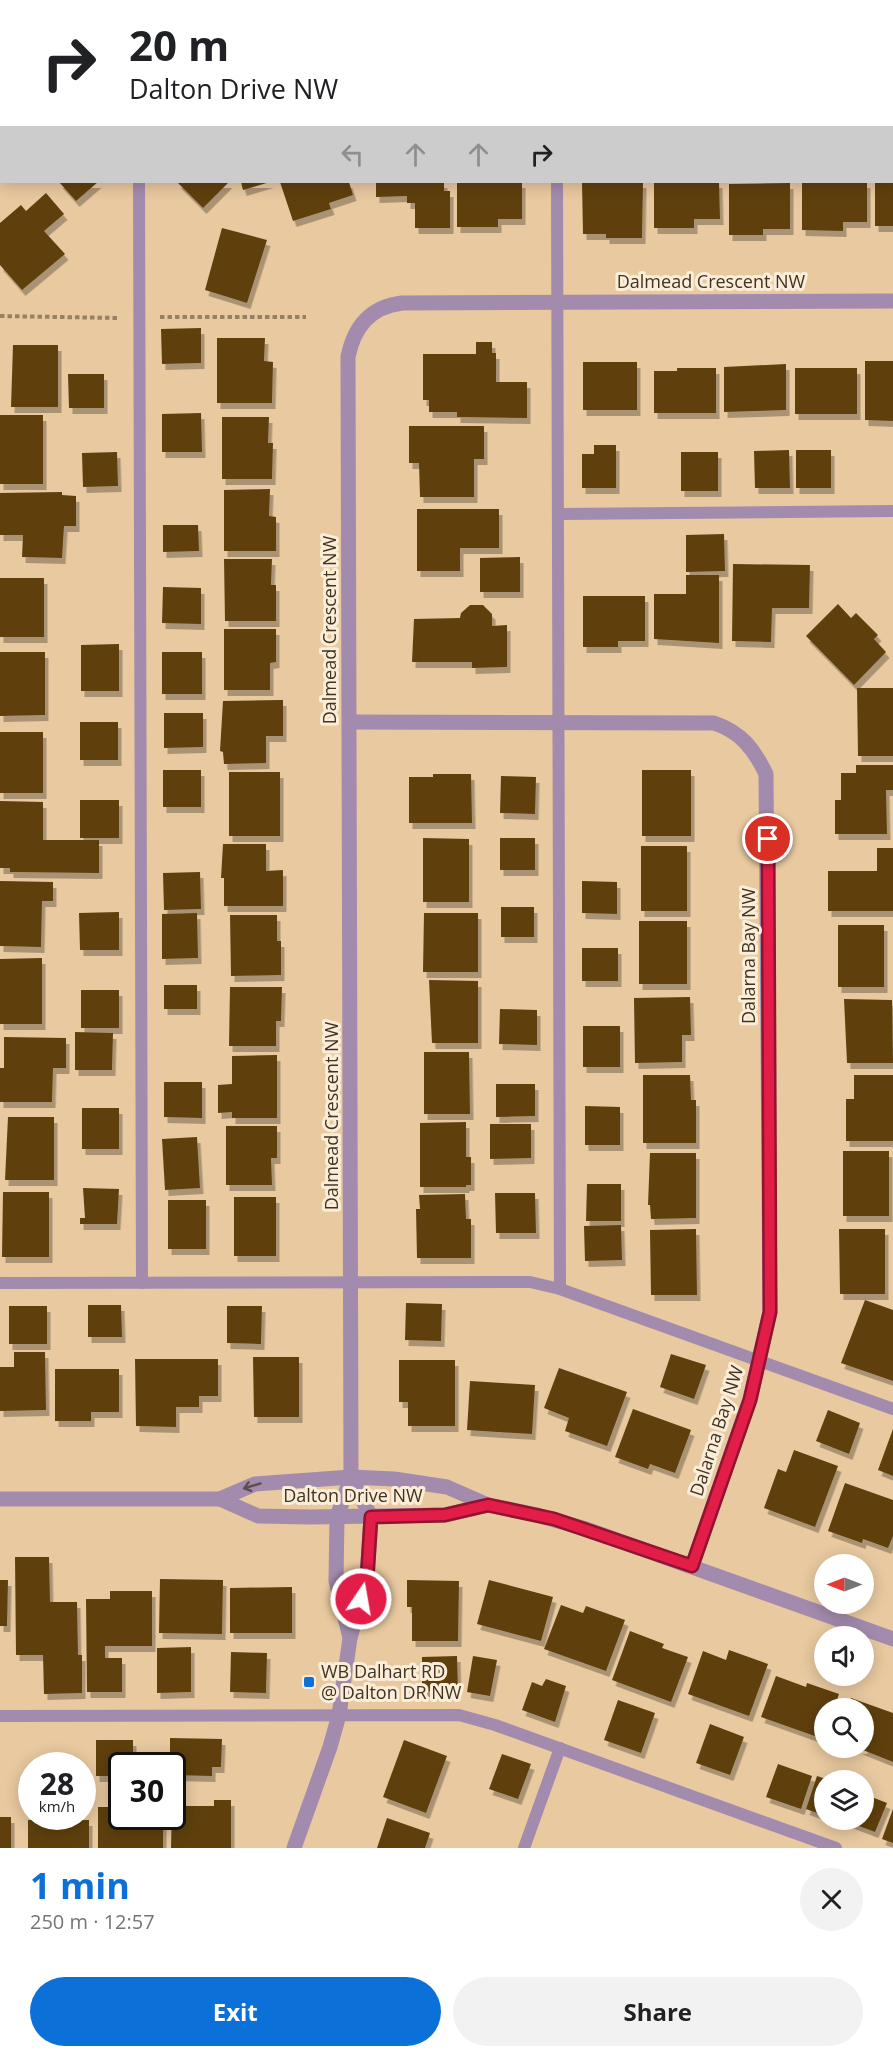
<!DOCTYPE html>
<html lang="en">
<head>
<meta charset="utf-8">
<style>
  body { margin:0; font-family:"Open Sans",sans-serif; background:#f2f2f2; color:#202124; height:100vh; display:flex; flex-direction:column; font-size:22px; white-space:nowrap }
  * { box-sizing:border-box; margin:0 }
  p { font-size:20px; color:#757577 }
  .icon { flex:none; width:33px; height:33px; fill:none; stroke:currentColor; stroke-width:2; stroke-linecap:round; stroke-linejoin:round }
  .map { position:relative; height:1848px; overflow:hidden }
  .panel { display:flex; flex-direction:column; background:#fff; flex:1 }
  .panel>* { flex:none }
  .hud { position:absolute; left:0px; top:0px; width:894px; height:183px; box-shadow:0 3px 15px #0003; background:#fff; color:#202124; overflow:hidden }
  .needle { width:39px; rotate:270deg }
  .controls { position:absolute; left:814px; top:1554px; display:grid; gap:12px }
  .controls a { display:grid; place-items:center; width:60px; height:60px; border-radius:50%; background:#fff; box-shadow:0 3px 15px #0003; font-size:30px }
  .speed { position:absolute; left:18px; top:1752px; display:flex; gap:12px; font-size:30px; font-weight:700; text-align:center }
  .speed>* { display:grid; place-content:center; width:78px; height:78px; border-radius:50%; background:#fff; box-shadow:0 3px 15px #0003; line-height:1 }
  .speed small { font-size:15px; font-weight:400 }
  .speed .limit { border:3px solid #111; border-radius:9px; background:#fff; color:#111 }
  .pin { position:absolute; display:grid; place-items:center; width:51px; height:51px; color:#fff; margin:-26px; border:3px solid #fff; border-radius:50%; box-shadow:0 2px 6px #0007 }
  .me { position:absolute; width:66px; margin:-33px; rotate:12deg; stroke-linejoin:round; filter:drop-shadow(0 0 4px #0008) }
  .turn { display:flex; align-items:center; gap:21px; height:126px; padding:0 30px; font-size:27px }
  .turn .icon { width:78px; height:78px; stroke-width:2.5 }
  .turn b { display:block; font-size:42px; line-height:51px }
  .lanes { display:flex; align-items:center; height:57px; padding:0 30px; background:#0003; justify-content:center; gap:30px; direction:ltr }
  .lanes .off { opacity:.35 }
  .round { display:grid; place-items:center; flex:none; width:63px; height:63px; border-radius:32px; background:#f2f2f2 }
  .head { display:flex; align-items:center; justify-content:space-between; height:102px; padding:0 30px }
  h1 { font-size:36px; font-weight:700; line-height:45px; color:#0b70d8 }
  .primary-button { display:flex; gap:12px; margin-top:auto; padding:12px 30px }
  .primary-button a { flex:1; height:69px; border-radius:36px; background:#0b70d8; color:#fff; font-size:24px; font-weight:700; line-height:69px; text-align:center }
  .primary-button a+a { background:#f2f2f2; color:#202124 }
  .map>svg:first-child { display:block }
  .green { fill:#da999d }
  .building { fill:#5e400f; filter:url(#shadow) }
  .lines { fill:none; stroke-linecap:round; stroke-linejoin:round }
  .path { stroke:#978163; stroke-width:4; stroke-dasharray:4.5 3; stroke-linecap:butt }
  .lane { stroke:#a38bad; stroke-width:12 }
  .street { stroke:#a38bad; stroke-width:15 }
  .oneway { stroke:#5d4d4c }
  .route-casing { stroke:#92132f; stroke-width:15 }
  .route { stroke:#e11d48; stroke-width:10 }
  .poi-dot { fill:#0b70d8; stroke:#fcedd8; stroke-width:2 }
  .labels { text-anchor:middle; stroke-width:6; stroke-linejoin:round; paint-order:stroke }
  .street-label { font-size:18px; fill:#3f3322; stroke:#fcedd8 }
  .poi-label { font-size:18px; fill:#3f3322; stroke:#fcedd8; text-anchor:start }
</style>
</head>
<body>
<div class="map">
<svg width="893" height="1848" viewBox="0 0 893 1848">
  <defs>
    <filter id="shadow"><feDropShadow dx="3.5" dy="6" stdDeviation="0" flood-color="#0004"/></filter>
  </defs>
  <rect width="100%" height="100%" fill="#e8c9a0"/>
  <polygon class="green" points="0,0 893,0 893,72 892,2 2,2 0,74"/>
  <g class="building">
    <polygon points="59,182 98,182 76,201"/>
    <polygon points="177,182 229,182 203,208"/>
    <polygon points="241,182 270,182 243,190"/>
    <polygon points="280,182 349,182 353,195 329,203 331,209 293,221"/>
    <polygon points="376,182 444,182 444,191 450,191 450,228 415,228 415,203 407,203 407,196 376,197"/>
    <polygon points="457,182 522,182 522,219 498,219 498,227 457,227"/>
    <polygon points="582,182 643,182 642,238 606,238 606,234 583,234"/>
    <polygon points="654,182 719,182 720,219 694,219 694,228 654,228"/>
    <polygon points="802,182 867,182 867,222 843,222 843,231 802,230"/>
    <rect x="875" y="182" width="18" height="44"/>
    <polygon points="790,183 790,229 763,229 763,235 729,235 729,184"/>
    <polygon points="46,193 64,214 44,231 65,254 22,290 0,265 0,223 21,205 26,211"/>
    <polygon points="222,228 267,240 247,303 205,290"/>
    <polygon points="201,328 201,363 162,364 161,329"/>
    <polygon points="217,338 265,338 264,361 273,362 272,403 217,403"/>
    <polygon points="476,342 492,342 492,353 496,353 496,382 527,382 527,418 457,417 457,412 429,412 429,400 423,400 423,354 476,354"/>
    <polygon points="13,345 58,345 58,407 11,407"/>
    <polygon points="865,361 893,361 893,421 865,420"/>
    <rect x="583" y="362" width="54" height="48"/>
    <polygon points="786,364 786,410 724,412 724,367"/>
    <polygon points="677,368 716,368 716,413 654,413 654,371 677,371"/>
    <rect x="795" y="368" width="62" height="46"/>
    <polygon points="68,374 104,374 104,408 69,408"/>
    <polygon points="201,413 202,452 162,452 162,414"/>
    <rect x="0" y="415" width="43" height="69"/>
    <polygon points="222,417 269,417 268,443 273,443 272,479 222,479"/>
    <polygon points="409,426 484,426 484,459 474,459 474,497 420,497 419,463 409,463"/>
    <polygon points="594,445 616,445 616,488 582,488 582,454 594,454"/>
    <polygon points="789,450 790,488 755,488 754,451"/>
    <rect x="796" y="450" width="35" height="38"/>
    <polygon points="117,452 118,486 83,487 82,453"/>
    <rect x="681" y="452" width="37" height="39"/>
    <polygon points="270,489 269,516 276,517 276,551 224,551 224,490"/>
    <polygon points="62,492 62,495 76,496 76,526 64,526 62,558 22,557 23,535 0,535 0,493"/>
    <polygon points="417,509 499,509 499,548 460,548 460,571 417,571"/>
    <polygon points="163,525 198,525 199,551 163,552"/>
    <polygon points="724,534 725,571 686,572 686,535"/>
    <polygon points="520,557 520,592 480,592 480,558"/>
    <polygon points="224,559 272,559 271,585 276,585 276,621 225,621"/>
    <polygon points="733,564 810,565 809,608 772,608 771,642 732,641"/>
    <polygon points="686,575 719,575 719,643 654,639 654,594 686,594"/>
    <rect x="0" y="578" width="44" height="59"/>
    <polygon points="163,587 201,588 201,624 162,623"/>
    <polygon points="583,596 645,596 645,641 618,641 618,647 583,647"/>
    <polygon points="838,604 851,618 856,613 878,635 874,639 886,652 854,685 806,636"/>
    <polygon points="470,605 483,605 492,614 492,626 507,625 507,667 472,668 472,662 412,662 414,619 460,618 461,613"/>
    <polygon points="224,629 276,629 276,662 270,663 270,690 224,690"/>
    <polygon points="119,644 119,691 81,691 81,645"/>
    <polygon points="0,652 45,652 45,715 0,716"/>
    <rect x="162" y="652" width="40" height="42"/>
    <polygon points="857,688 893,688 893,756 858,756"/>
    <polygon points="283,700 283,736 266,736 266,763 224,764 223,752 220,751 223,701"/>
    <polygon points="164,713 203,713 203,747 164,748"/>
    <rect x="80" y="722" width="38" height="38"/>
    <rect x="0" y="732" width="43" height="61"/>
    <polygon points="856,765 893,765 893,790 886,790 887,834 835,834 835,800 841,800 841,773 856,773"/>
    <rect x="163" y="770" width="38" height="37"/>
    <rect x="642" y="770" width="49" height="66"/>
    <rect x="229" y="772" width="51" height="64"/>
    <polygon points="433,774 471,774 472,823 409,823 409,777 433,777"/>
    <polygon points="501,776 536,777 535,814 500,813"/>
    <rect x="80" y="800" width="39" height="38"/>
    <polygon points="0,801 43,802 43,840 99,840 99,873 10,872 10,868 0,868"/>
    <polygon points="423,838 469,839 469,902 423,902"/>
    <rect x="500" y="838" width="35" height="32"/>
    <polygon points="223,844 266,844 266,871 283,870 283,906 224,906 224,878 221,878"/>
    <rect x="641" y="846" width="46" height="65"/>
    <polygon points="877,848 893,848 893,911 828,911 828,871 877,871"/>
    <polygon points="200,872 201,909 164,910 163,873"/>
    <polygon points="0,881 53,882 53,901 42,901 41,947 0,946"/>
    <polygon points="582,881 617,882 617,914 582,913"/>
    <rect x="501" y="907" width="33" height="30"/>
    <polygon points="119,912 119,950 80,950 79,913"/>
    <polygon points="197,913 198,958 162,959 162,914"/>
    <polygon points="424,913 478,913 478,972 423,972"/>
    <polygon points="230,915 277,915 277,941 281,941 281,975 231,976"/>
    <rect x="639" y="921" width="48" height="63"/>
    <rect x="838" y="925" width="46" height="62"/>
    <rect x="582" y="948" width="36" height="33"/>
    <polygon points="42,958 42,1024 0,1024 0,959"/>
    <polygon points="429,980 478,981 478,1043 432,1043"/>
    <rect x="164" y="985" width="33" height="24"/>
    <polygon points="230,987 282,987 281,1021 276,1021 276,1046 229,1046"/>
    <rect x="81" y="990" width="38" height="38"/>
    <polygon points="690,997 691,1035 682,1035 682,1062 635,1063 634,998"/>
    <polygon points="844,999 892,1000 893,1063 847,1063"/>
    <polygon points="500,1009 537,1010 537,1045 499,1044"/>
    <rect x="583" y="1026" width="37" height="41"/>
    <polygon points="75,1032 113,1033 112,1070 75,1070"/>
    <polygon points="4,1037 66,1038 66,1068 53,1068 52,1102 0,1102 0,1068 4,1068"/>
    <polygon points="424,1052 469,1052 470,1114 424,1114"/>
    <polygon points="277,1055 277,1118 232,1118 232,1112 218,1113 218,1085 232,1084 232,1056"/>
    <polygon points="643,1075 690,1075 691,1100 696,1100 696,1143 643,1143"/>
    <polygon points="854,1075 893,1075 893,1141 846,1141 846,1099 854,1099"/>
    <polygon points="164,1082 202,1082 202,1118 164,1117"/>
    <polygon points="496,1084 535,1084 535,1116 496,1117"/>
    <polygon points="585,1106 620,1107 620,1145 585,1145"/>
    <rect x="82" y="1108" width="37" height="41"/>
    <polygon points="8,1117 54,1117 54,1180 5,1180"/>
    <polygon points="466,1122 466,1157 471,1157 471,1185 466,1185 466,1187 420,1187 420,1123"/>
    <polygon points="490,1124 531,1124 531,1158 490,1159"/>
    <polygon points="226,1126 277,1126 277,1158 271,1158 272,1185 226,1185"/>
    <polygon points="197,1137 200,1188 165,1190 162,1139"/>
    <rect x="843" y="1151" width="46" height="65"/>
    <polygon points="650,1153 696,1153 696,1218 651,1219 650,1205 648,1205"/>
    <polygon points="587,1184 621,1184 621,1221 586,1221"/>
    <polygon points="83,1188 119,1189 117,1224 80,1224 80,1218 85,1218"/>
    <polygon points="3,1192 49,1192 49,1257 2,1257"/>
    <polygon points="495,1193 535,1193 536,1233 496,1233"/>
    <polygon points="465,1194 466,1219 471,1219 471,1258 417,1258 416,1209 420,1209 419,1195"/>
    <rect x="234" y="1197" width="42" height="59"/>
    <rect x="168" y="1200" width="38" height="49"/>
    <polygon points="621,1225 622,1260 585,1261 584,1226"/>
    <polygon points="696,1229 697,1295 651,1295 650,1230"/>
    <polygon points="839,1229 885,1229 885,1294 840,1294"/>
    <polygon points="865,1300 893,1310 893,1381 841,1363"/>
    <polygon points="406,1303 442,1304 441,1341 405,1340"/>
    <polygon points="88,1305 121,1305 122,1337 88,1337"/>
    <rect x="9" y="1306" width="38" height="38"/>
    <polygon points="227,1306 262,1306 261,1344 227,1343"/>
    <polygon points="14,1352 45,1352 46,1410 0,1411 0,1367 14,1367"/>
    <polygon points="671,1354 706,1365 694,1399 660,1387"/>
    <polygon points="253,1357 299,1357 299,1417 254,1417"/>
    <polygon points="135,1359 218,1359 218,1396 199,1396 199,1407 176,1407 176,1427 136,1426"/>
    <polygon points="399,1360 455,1360 455,1426 408,1426 408,1402 399,1402"/>
    <polygon points="559,1368 627,1392 607,1446 565,1431 569,1418 544,1408"/>
    <polygon points="55,1369 119,1369 119,1412 91,1412 91,1421 55,1421"/>
    <polygon points="470,1381 535,1385 532,1434 467,1430"/>
    <polygon points="633,1409 691,1430 675,1473 650,1464 648,1469 615,1457"/>
    <polygon points="828,1410 860,1423 849,1454 816,1441"/>
    <polygon points="893,1429 893,1476 878,1470"/>
    <polygon points="794,1450 838,1466 815,1527 764,1508 778,1469 786,1472"/>
    <polygon points="845,1483 893,1500 893,1536 888,1548 863,1539 862,1543 828,1531"/>
    <polygon points="15,1557 49,1557 50,1602 77,1602 78,1655 82,1655 82,1693 44,1694 43,1655 16,1655"/>
    <polygon points="160,1579 223,1580 222,1634 159,1633"/>
    <polygon points="0,1580 8,1580 7,1626 0,1626"/>
    <polygon points="407,1580 459,1581 458,1641 412,1641 412,1607 407,1607"/>
    <polygon points="489,1580 553,1597 541,1641 477,1624"/>
    <polygon points="292,1587 292,1633 230,1633 230,1588"/>
    <polygon points="110,1591 152,1591 152,1646 105,1646 105,1658 122,1658 122,1692 87,1692 86,1599 110,1599"/>
    <polygon points="561,1605 583,1613 586,1606 625,1620 606,1671 544,1649"/>
    <polygon points="630,1631 664,1644 662,1648 688,1657 671,1702 612,1680"/>
    <polygon points="191,1647 191,1692 157,1693 157,1648"/>
    <polygon points="729,1650 768,1664 749,1716 688,1694 703,1651 726,1660"/>
    <polygon points="231,1652 267,1653 266,1693 230,1692"/>
    <polygon points="457,1656 458,1691 422,1691 422,1657"/>
    <polygon points="473,1656 497,1660 490,1696 467,1692"/>
    <polygon points="776,1676 806,1687 807,1683 839,1694 834,1708 825,1708 823,1739 761,1717"/>
    <polygon points="546,1679 566,1686 555,1722 522,1710 532,1682 542,1686"/>
    <polygon points="851,1698 893,1713 893,1762 858,1748 864,1748 864,1708 847,1708"/>
    <polygon points="618,1700 655,1713 641,1753 604,1740"/>
    <polygon points="710,1724 744,1737 730,1775 696,1763"/>
    <polygon points="170,1738 222,1739 221,1767 212,1767 212,1776 172,1775 172,1766 170,1766"/>
    <polygon points="96,1740 133,1740 133,1766 122,1766 122,1776 96,1776"/>
    <polygon points="404,1740 447,1756 426,1813 383,1797"/>
    <polygon points="502,1754 531,1764 518,1799 489,1789"/>
    <polygon points="778,1764 812,1776 801,1809 766,1797"/>
    <polygon points="817,1776 829,1780 825,1780 825,1816 806,1809"/>
    <polygon points="864,1794 887,1803 875,1832 843,1820 864,1820"/>
    <polygon points="214,1800 231,1800 231,1848 171,1848 172,1806 214,1806"/>
    <polygon points="98,1807 122,1807 122,1816 163,1816 163,1848 98,1848"/>
    <polygon points="893,1809 893,1843 882,1839"/>
    <rect x="0" y="1817" width="11" height="31"/>
    <polygon points="387,1818 430,1833 425,1848 377,1848"/>
    <rect x="28" y="1820" width="61" height="28"/>
  </g>
  <g class="lines">
    <g class="path">
      <polyline points="0,29 2,30"/>
      <polyline points="0,316 119,318"/>
      <polyline points="160,317 306,317"/>
    </g>
    <g class="lane">
      <polyline points="0,91 2,91"/>
      <polyline points="892,92 893,92"/>
      <polyline points="139,182 142,1283"/>
      <polyline points="557,182 560,1289"/>
      <polyline points="560,514 893,511"/>
      <polyline points="0,1283 530,1282 560,1289 893,1409"/>
      <polyline points="0,1716 459,1715 495,1725 836,1848"/>
      <polyline points="524,1848 560,1748"/>
    </g>
    <g class="street">
      <path d="M350,722l364,1c27,9 40,26 52,51l4,538 -20,87 -58,167"/>
      <polyline points="0,1499 220,1499 255,1484 351,1477 394,1479 447,1487 488,1505 537,1515 586,1529 893,1639"/>
      <polyline points="220,1499 258,1516 310,1517 445,1515 488,1505"/>
      <path d="M350,1638l-14,-57 1,-64 14,-40 -3,-1120c6,-30 22,-50 54,-54l491,-2"/>
      <polyline points="294,1848 330,1747 339,1715 350,1638 367,1579 371,1517 351,1477"/>
    </g>
  </g>
  <defs><path id="oneway-shaft" d="M-6 0H5M1.5-3L5.5 0L1.5 3" fill="none" stroke-width="1.6" stroke-linecap="round" stroke-linejoin="round" transform="scale(1.5)"/></defs>
  <use class="oneway" href="#oneway-shaft" transform="translate(252 1486) rotate(163)"/>
  <g class="lines">
    <g class="route-casing">
      <polyline id="route" points="361,1599 367,1579 371,1517 445,1515 488,1505 554,1519 692,1566 750,1400 770,1312 768,839"/>
    </g>
    <use href="#route" class="route"/>
  </g>
  <rect class="poi-dot" x="303" y="1676" width="12" height="12" rx="3"/>
  <g class="labels">
    <g class="street-label">
      <text x="711" y="288">Dalmead Crescent NW</text>
      <text transform="translate(330 630) rotate(-90)" y="6">Dalmead Crescent NW</text>
      <text transform="translate(749 956) rotate(-90)" y="6">Dalarna Bay NW</text>
      <text transform="translate(332 1116) rotate(-90)" y="6">Dalmead Crescent NW</text>
      <text transform="translate(717 1431) rotate(-72)" y="6">Dalarna Bay NW</text>
      <text x="353" y="1502">Dalton Drive NW</text>
    </g>
    <g class="poi-label">
      <text x="321" y="1678">WB Dalhart RD<tspan x="321" dy="21">@ Dalton DR NW</tspan></text>
    </g>
  </g>
</svg>
<div class="controls">
<a><svg class="needle" viewBox="-14 -14 28 28"><path d="M0-13l5 13h-10z" fill="#e53935"/><path d="M0 13l5-13h-10z" fill="#757577"/></svg></a>
<a><svg class="icon" aria-label="sound" viewBox="0 0 24 24"><path d="M4 9h4l5-4v14l-5-4H4zM17 9q2 3 0 6"/></svg></a>
<a><svg class="icon" aria-label="search" viewBox="0 0 24 24"><circle cx="10" cy="10" r="6"/><path d="M15 15l6 6"/></svg></a>
<a><svg class="icon" aria-label="layers" viewBox="0 0 24 24"><path d="M12 4l9 5-9 5-9-5zM3 14l9 5 9-5"/></svg></a>
</div>
<div class="speed"><div>28<small>km/h</small></div><div class="limit">30</div></div>
<div class="pin" style="left:768px;top:839px;background:#d93025"><svg class="icon" aria-label="arrive" viewBox="0 0 24 24"><path d="M6 21V4h12l-3 4 3 4H6"/></svg></div>
<svg class="me" style="left:361px;top:1599px" viewBox="-20 -20 40 40"><circle r="17" fill="#e11d48" stroke="#fff" stroke-width="3"/><path d="M0-11L8 9 0 5-8 9z" fill="#fff"/></svg>
<div class="hud">
<div class="turn"><svg class="icon" aria-label="right" viewBox="0 0 24 24"><path d="M7 20v-9h11M14 6l5 5-5 5"/></svg><div><b>20 m</b>Dalton Drive NW</div></div>
<div class="lanes"><svg class="icon off" aria-label="left" viewBox="0 0 24 24"><path d="M17 20v-9H6M10 6l-5 5 5 5"/></svg><svg class="icon off" aria-label="ahead" viewBox="0 0 24 24"><path d="M12 20V5M6 11l6-6 6 6"/></svg><svg class="icon off" aria-label="ahead" viewBox="0 0 24 24"><path d="M12 20V5M6 11l6-6 6 6"/></svg><svg class="icon" aria-label="right" viewBox="0 0 24 24"><path d="M7 20v-9h11M14 6l5 5-5 5"/></svg></div>
</div>
</div>
<section class="panel">
<div class="head"><div><h1>1 min</h1><p>250 m · 12:57</p></div><a class="round"><svg class="icon" aria-label="close" viewBox="0 0 24 24"><path d="M6 6l12 12M18 6L6 18"/></svg></a></div>
<div class="primary-button"><a>Exit</a><a>Share</a></div>
</section>
</body>
</html>
